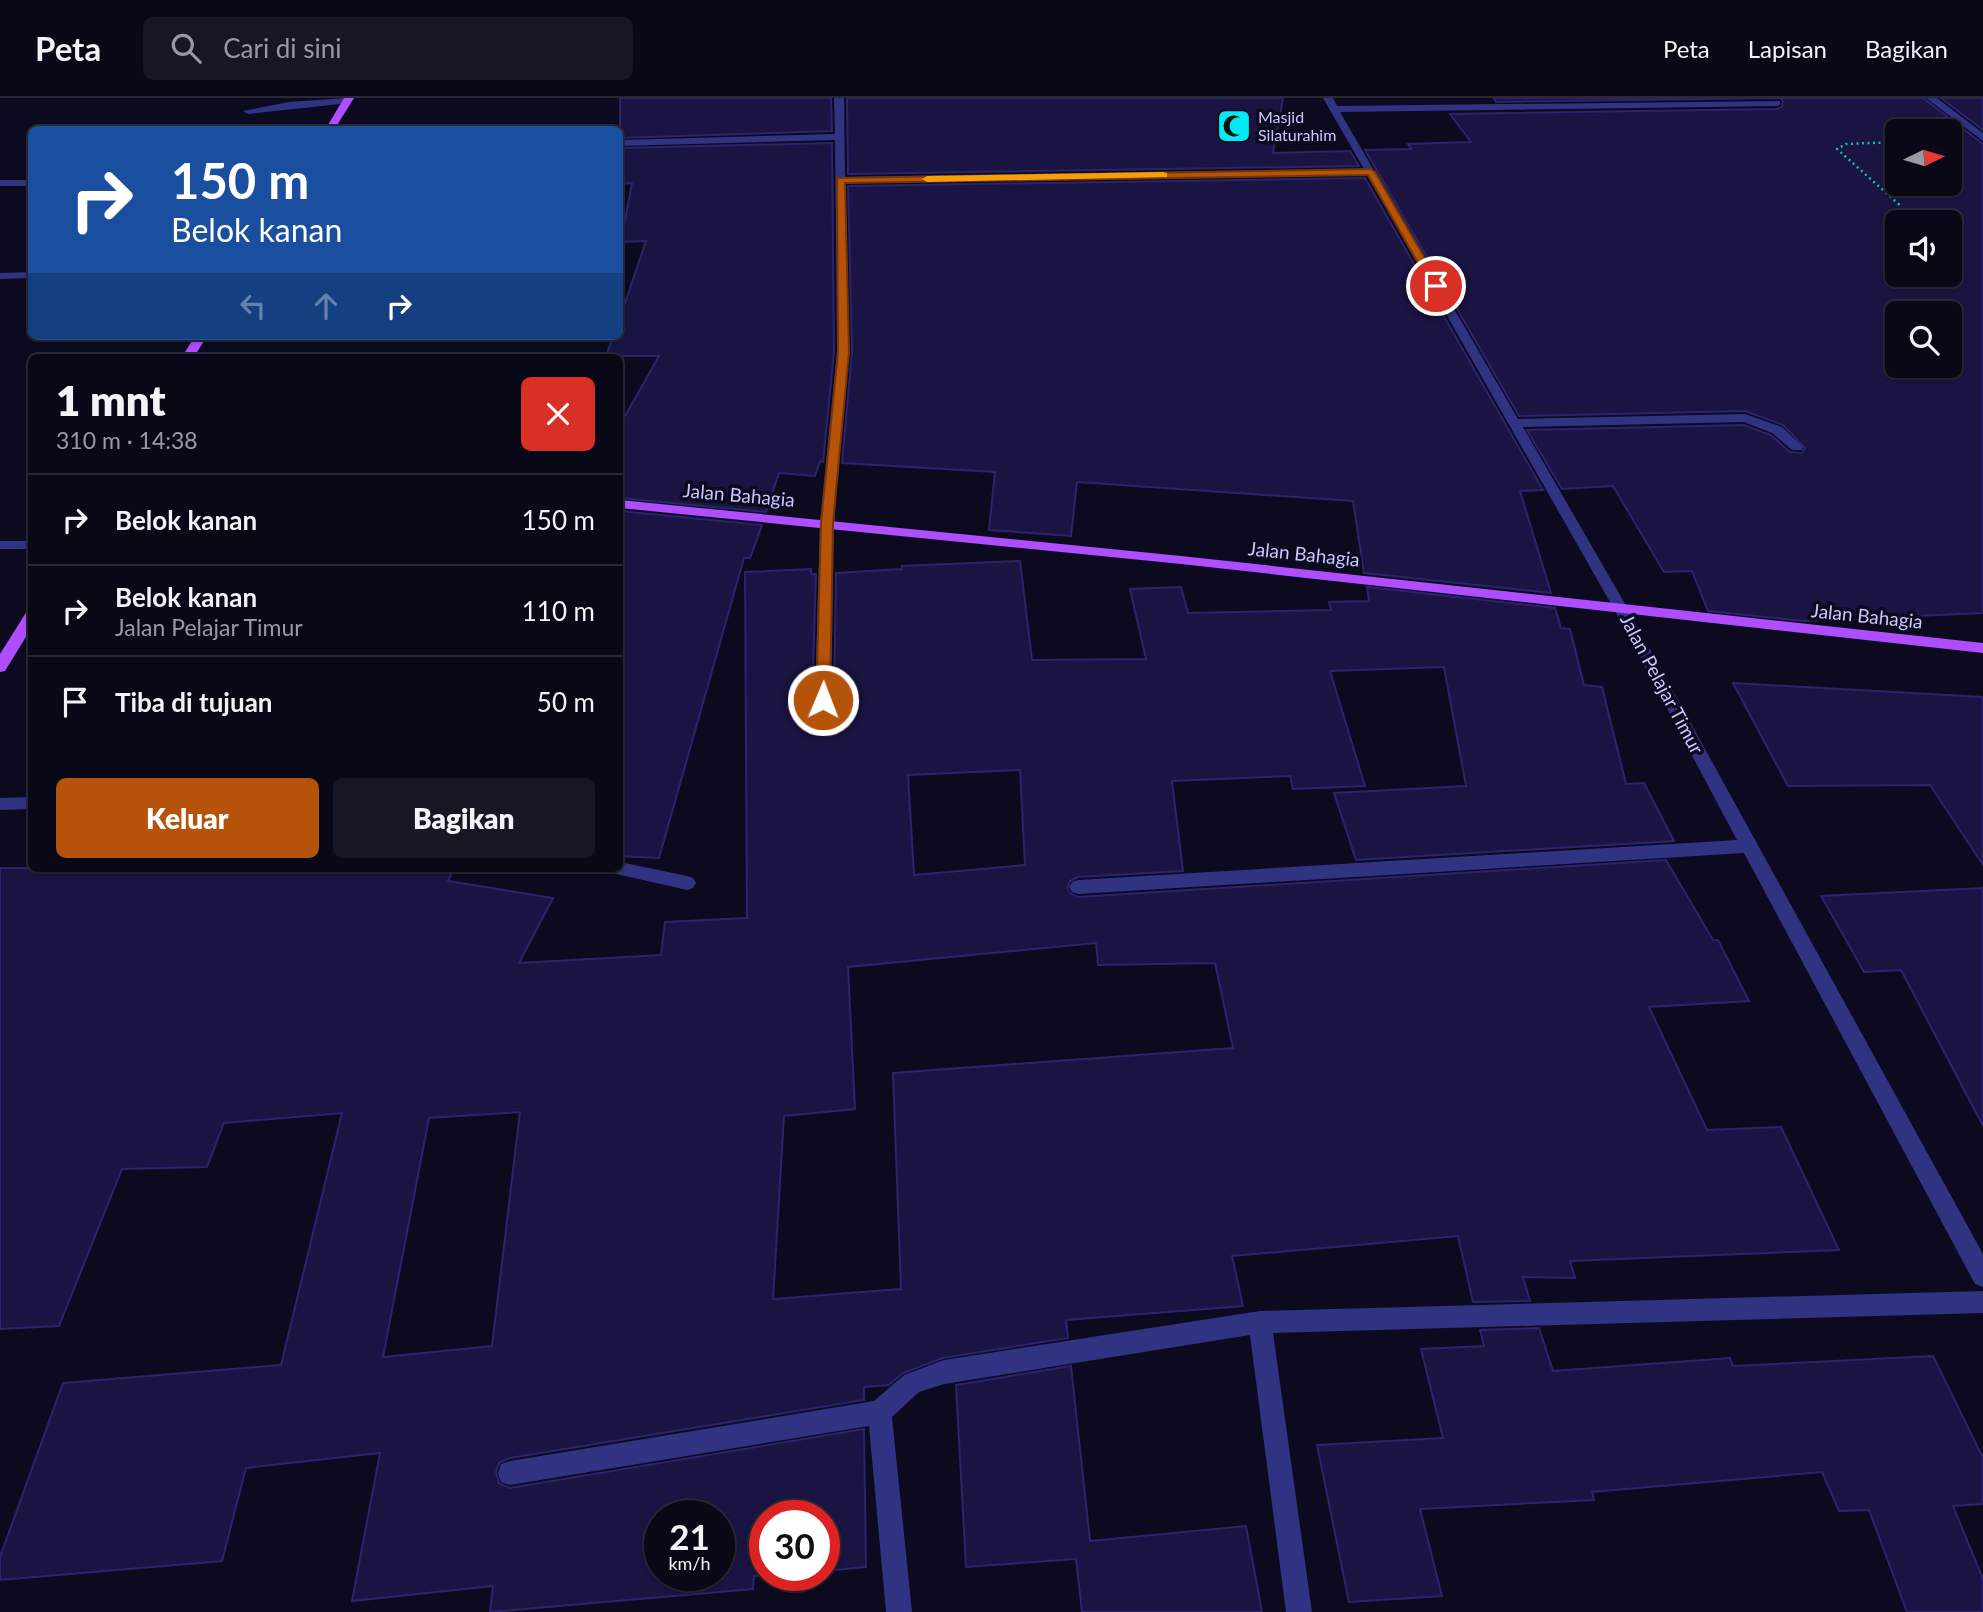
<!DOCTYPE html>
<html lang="id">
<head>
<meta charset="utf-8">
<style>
  body { margin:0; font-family:Lato,sans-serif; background:#171623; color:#f1f3f6; height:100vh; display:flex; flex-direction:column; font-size:26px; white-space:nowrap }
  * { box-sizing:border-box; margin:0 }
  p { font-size:23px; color:#999aa1 }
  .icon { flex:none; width:38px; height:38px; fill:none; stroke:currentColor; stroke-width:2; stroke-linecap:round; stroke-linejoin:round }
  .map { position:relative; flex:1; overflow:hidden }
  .details { position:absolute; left:28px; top:256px; width:595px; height:518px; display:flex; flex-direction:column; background:#090816; border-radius:10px; box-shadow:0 2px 5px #0004,0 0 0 2px #292935 }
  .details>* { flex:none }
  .top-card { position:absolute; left:28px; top:28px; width:595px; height:214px; border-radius:10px; box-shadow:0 2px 5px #0004,0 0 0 2px #292935; background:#1a4fa0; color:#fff; overflow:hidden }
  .needle { width:46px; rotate:85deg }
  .fabs { position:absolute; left:1885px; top:21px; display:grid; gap:14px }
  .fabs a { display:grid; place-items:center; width:77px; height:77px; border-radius:10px; background:#090816; box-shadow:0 2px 5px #0004,0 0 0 2px #292935; font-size:35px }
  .speed { position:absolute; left:644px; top:1402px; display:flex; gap:14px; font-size:35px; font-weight:700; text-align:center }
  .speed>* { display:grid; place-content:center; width:91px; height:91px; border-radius:50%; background:#090816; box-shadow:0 2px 5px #0004,0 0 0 2px #292935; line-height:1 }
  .speed small { font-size:18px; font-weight:400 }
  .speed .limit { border:10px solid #d22; background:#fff; color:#111 }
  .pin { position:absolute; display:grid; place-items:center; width:60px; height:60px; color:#fff; margin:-30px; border:4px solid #fff; border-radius:50%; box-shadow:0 2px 7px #0007 }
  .me { position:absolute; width:77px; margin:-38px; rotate:1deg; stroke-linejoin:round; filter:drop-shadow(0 0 5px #0008) }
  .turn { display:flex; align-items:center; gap:24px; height:147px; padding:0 28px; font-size:32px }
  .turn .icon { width:91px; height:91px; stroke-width:2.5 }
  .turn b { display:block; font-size:49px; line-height:60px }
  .lanes { display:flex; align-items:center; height:66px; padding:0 28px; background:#0003; justify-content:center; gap:35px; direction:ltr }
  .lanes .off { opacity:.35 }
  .round { display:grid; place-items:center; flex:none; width:74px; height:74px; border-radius:10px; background:#171623 }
  .headline { display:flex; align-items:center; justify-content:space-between; height:119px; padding:0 28px }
  h1 { font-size:42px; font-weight:800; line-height:52px }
  .button { display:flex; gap:14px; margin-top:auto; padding:14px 28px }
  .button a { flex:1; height:80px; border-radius:10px; background:#b45309; color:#fff; font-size:28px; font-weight:800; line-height:80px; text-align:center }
  .button a+a { background:#171623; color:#f1f3f6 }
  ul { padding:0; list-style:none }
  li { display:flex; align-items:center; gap:21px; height:91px; padding:0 28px; border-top:2px solid #292935 }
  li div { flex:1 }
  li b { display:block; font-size:26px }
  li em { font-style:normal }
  header { display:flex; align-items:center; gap:42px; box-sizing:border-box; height:98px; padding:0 35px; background:#090816; border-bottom:2px solid #292935 }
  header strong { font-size:33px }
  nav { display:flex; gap:38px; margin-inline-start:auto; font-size:24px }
  .search { width:490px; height:63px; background:#171623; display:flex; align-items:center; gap:18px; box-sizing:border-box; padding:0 24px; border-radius:10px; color:#999aa1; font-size:26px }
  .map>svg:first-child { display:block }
  .building { fill:#191441; stroke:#2c236f; stroke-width:2; fill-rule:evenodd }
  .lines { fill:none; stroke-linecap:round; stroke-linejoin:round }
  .path { stroke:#20b9a4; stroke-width:2.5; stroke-dasharray:2 3.5; stroke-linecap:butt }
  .minor { fill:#303382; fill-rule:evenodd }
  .major { fill:#af4eff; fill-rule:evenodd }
  .route { fill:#b45309; stroke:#753606; stroke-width:2 }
  .slow { fill:#f59e0b }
  .labels { text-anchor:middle; stroke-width:7; stroke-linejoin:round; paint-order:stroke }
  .far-poi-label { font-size:16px; fill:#c9c7ff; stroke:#0c0a1e; text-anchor:start }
  .street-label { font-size:19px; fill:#c9c7ff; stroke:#0c0a1e }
</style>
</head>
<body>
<header>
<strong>Peta</strong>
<div class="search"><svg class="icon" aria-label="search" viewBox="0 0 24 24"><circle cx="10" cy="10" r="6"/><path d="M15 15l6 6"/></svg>Cari di sini</div>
<nav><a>Peta</a><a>Lapisan</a><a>Bagikan</a></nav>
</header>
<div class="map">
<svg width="1983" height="1514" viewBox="0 0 1983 1514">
  <rect width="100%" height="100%" fill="#0c0a1e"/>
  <g class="building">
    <polygon points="620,0 831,0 832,33 620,40"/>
    <polygon points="847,0 1283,0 1273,55 1350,53 1359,68 848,76"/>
    <path d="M1494,0h429l60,46v469l-179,8 -96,-10 -16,-40 -28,1 -51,-86 -51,3 -35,-59 217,-5 27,10 19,17 12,1 3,-5 -22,-23 -38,-14 -226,5 -154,-266 46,-1 -3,-5 63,-2 -21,-28 327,-5 5,-2 1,-6 -3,-3 -284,4zM1897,33h53v53h-53zM1897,124h53v53h-53zM1897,215h53v53h-53z"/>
    <polygon points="1941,0 1983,0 1983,32"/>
    <polygon points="832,45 834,254 823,364 820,363 815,378 779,375 766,414 620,400 620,327 659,258 606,258 613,238 620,238 620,220 646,143 621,144 632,85 620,86 620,50"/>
    <polygon points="1365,80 1543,392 1520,393 1551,495 1364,475 1353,403 1077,384 1071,438 989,432 995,374 842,365 852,254 848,88"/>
    <polygon points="620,413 762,427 750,460 744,460 659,760 620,758"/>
    <path d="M1020,463l12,99 114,-1 -16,-70 51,-2 7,26 143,-3 -2,-8 40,-1 -2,-14 188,21 6,20 9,1 14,56 18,2 24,97 18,-1 30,58 -318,19 -22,-67 132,-7 -22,-119 -114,4 35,115 -72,3 -3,-13 -118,5 11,90 -105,6 -8,4 -3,7 4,6 7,3 588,-37 47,80h5l31,61 -100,6 58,123 74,-3 58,123 -269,11 5,17 -52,-1 7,24 -57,1 -15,-66 -226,20 11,50 -177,14 2,18 -125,20 -40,15 -14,12 -25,2v13l-354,58 -11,5 -3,9 3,11 11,5 354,-59 2,138 -42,4v-55h-59v59h3l-14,1 -1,13 -263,23 3,-26 -141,15 28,-148 -134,15 -24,93 -222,19v-23l63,-174 218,-18 61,-252 -118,10 -17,44 -85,2 -63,157 -59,3v-461h454l-6,13 105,17 -34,65 142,-8 4,-33 82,-4 -2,-346 66,-3v5h5l-4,126 5,7h12l5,-7 2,-127 66,-4v-3zM1020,672l5,95 -111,10 -6,-100zM1096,845l2,22 117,-2 18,85 -340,25 8,216 -128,10 11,-183 71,-7 -7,-142zM520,1014l-28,234 -109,11 46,-239zM660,1418h59v59h-59z"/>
    <polygon points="1733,585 1983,599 1983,767 1930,687 1788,688"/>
    <polygon points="1983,790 1983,1028 1901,872 1864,874 1821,798"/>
    <polygon points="1539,1230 1553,1273 1730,1260 1733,1268 1933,1258 1983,1360 1983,1406 1953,1408 1983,1481 1983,1514 1907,1514 1869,1412 1839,1413 1822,1374 1592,1394 1594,1402 1420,1411 1442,1498 1349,1504 1317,1347 1443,1340 1421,1251 1484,1248 1480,1232"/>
    <polygon points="1071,1268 1090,1443 1246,1428 1262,1514 1082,1514 1076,1461 966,1469 956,1287"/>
  </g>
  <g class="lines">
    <polyline class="path" points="1897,44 1846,46 1837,51 1902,109"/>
    <g class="minor">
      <polygon points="347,0 350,1 350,5 248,16 243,13 289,4"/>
      <polygon points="834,0 844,0 845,79 1364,71 1323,0 1333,0 1337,8 1780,3 1780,7 1777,8 1340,14 1518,321 1745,316 1782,329 1803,349 1802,352 1792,352 1772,335 1744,324 1523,329 1628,511 1983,1156 1983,1189 1975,1186 1744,755 1078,796 1072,794 1069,789 1072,784 1078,782 1737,742 1614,511 1367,77 845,85 849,254 834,425 831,602 829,606 817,606 815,602 820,425 837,254 835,42 620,48 620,42 835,36"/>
      <polygon points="1926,0 1937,0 1983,35 1983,43"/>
      <rect x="0" y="82" width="32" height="6"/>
      <polygon points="32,174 32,180 0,181 0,175"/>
      <rect x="0" y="443" width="32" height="8"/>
      <polygon points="32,699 32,711 0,712 0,700"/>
      <polygon points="620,764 687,778 693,780 696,785 693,790 687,792 612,775 609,770 620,770"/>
      <polygon points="1983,1193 1983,1215 1273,1235 1312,1514 1286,1514 1250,1237 944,1286 919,1294 892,1319 912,1514 886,1514 869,1328 510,1387 501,1384 498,1375 501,1366 510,1363 874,1303 904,1277 944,1262 1260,1213"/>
    </g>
    <g class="major">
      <polygon points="344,0 354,0 334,32 325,32"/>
      <polygon points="195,238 207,238 194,259 182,259"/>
      <polygon points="620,402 1181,458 1983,545 1983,555 1181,466 620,410"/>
      <polygon points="32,511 32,529 5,573 0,574 0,556 27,513"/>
    </g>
  </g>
  <polygon class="route" points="1371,71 1375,74 1441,188 1440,190 1431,188 1368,77 845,85 849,254 833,425 830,602 828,606 818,606 816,602 821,425 838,254 837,80"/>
  <polygon class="slow" points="1163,74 1167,75 1167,79 927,84 922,81 927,78"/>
  <defs>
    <g id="mosque-square" transform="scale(1.75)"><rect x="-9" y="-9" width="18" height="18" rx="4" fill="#00ecf2" stroke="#0c0a1e"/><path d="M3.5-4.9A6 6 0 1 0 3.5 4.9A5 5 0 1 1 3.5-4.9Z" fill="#111"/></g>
  </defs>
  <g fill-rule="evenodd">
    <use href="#mosque-square" x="1234" y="28"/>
  </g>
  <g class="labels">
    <g class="far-poi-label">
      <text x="1258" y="25">Masjid<tspan x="1258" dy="18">Silaturahim</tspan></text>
    </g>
    <g class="street-label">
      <text transform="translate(739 397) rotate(5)" y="7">Jalan Bahagia</text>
      <text transform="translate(1304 456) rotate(6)" y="7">Jalan Bahagia</text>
      <text transform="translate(1867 518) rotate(6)" y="7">Jalan Bahagia</text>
      <text transform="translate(1662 586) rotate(62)" y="7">Jalan Pelajar Timur</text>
    </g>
  </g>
</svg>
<div class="fabs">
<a><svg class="needle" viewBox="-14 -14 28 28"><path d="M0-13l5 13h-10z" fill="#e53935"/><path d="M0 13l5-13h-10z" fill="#999aa1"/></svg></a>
<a><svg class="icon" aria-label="sound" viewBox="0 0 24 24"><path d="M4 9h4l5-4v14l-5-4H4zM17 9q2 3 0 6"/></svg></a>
<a><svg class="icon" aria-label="search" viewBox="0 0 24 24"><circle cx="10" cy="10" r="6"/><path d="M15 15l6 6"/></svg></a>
</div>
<div class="speed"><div>21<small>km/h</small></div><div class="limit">30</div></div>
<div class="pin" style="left:1436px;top:188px;background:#d93025"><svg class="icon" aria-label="arrive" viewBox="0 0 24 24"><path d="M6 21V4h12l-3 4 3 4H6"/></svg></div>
<svg class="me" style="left:823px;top:602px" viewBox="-20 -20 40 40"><circle r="17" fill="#b45309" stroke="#fff" stroke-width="3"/><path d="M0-11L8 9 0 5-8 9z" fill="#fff"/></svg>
<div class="top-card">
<div class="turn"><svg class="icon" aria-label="right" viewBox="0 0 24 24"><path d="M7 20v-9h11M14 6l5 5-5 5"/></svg><div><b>150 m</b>Belok kanan</div></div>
<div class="lanes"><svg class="icon off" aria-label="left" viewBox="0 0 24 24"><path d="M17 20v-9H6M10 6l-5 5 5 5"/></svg><svg class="icon off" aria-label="ahead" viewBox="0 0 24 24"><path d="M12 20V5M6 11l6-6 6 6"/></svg><svg class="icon" aria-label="right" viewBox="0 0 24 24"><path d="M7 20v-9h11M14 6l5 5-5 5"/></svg></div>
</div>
<section class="details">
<div class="headline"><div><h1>1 mnt</h1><p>310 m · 14:38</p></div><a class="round" style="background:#d93025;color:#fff"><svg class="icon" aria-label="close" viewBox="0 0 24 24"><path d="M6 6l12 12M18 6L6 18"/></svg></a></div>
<ul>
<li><svg class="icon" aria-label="right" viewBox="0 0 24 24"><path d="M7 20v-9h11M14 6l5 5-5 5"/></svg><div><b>Belok kanan</b></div><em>150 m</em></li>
<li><svg class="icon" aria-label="right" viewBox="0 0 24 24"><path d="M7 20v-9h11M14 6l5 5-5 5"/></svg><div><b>Belok kanan</b><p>Jalan Pelajar Timur</p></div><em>110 m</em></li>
<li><svg class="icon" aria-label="arrive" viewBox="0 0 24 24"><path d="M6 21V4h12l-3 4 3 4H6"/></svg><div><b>Tiba di tujuan</b></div><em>50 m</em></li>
</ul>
<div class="button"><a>Keluar</a><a>Bagikan</a></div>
</section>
</div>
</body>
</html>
